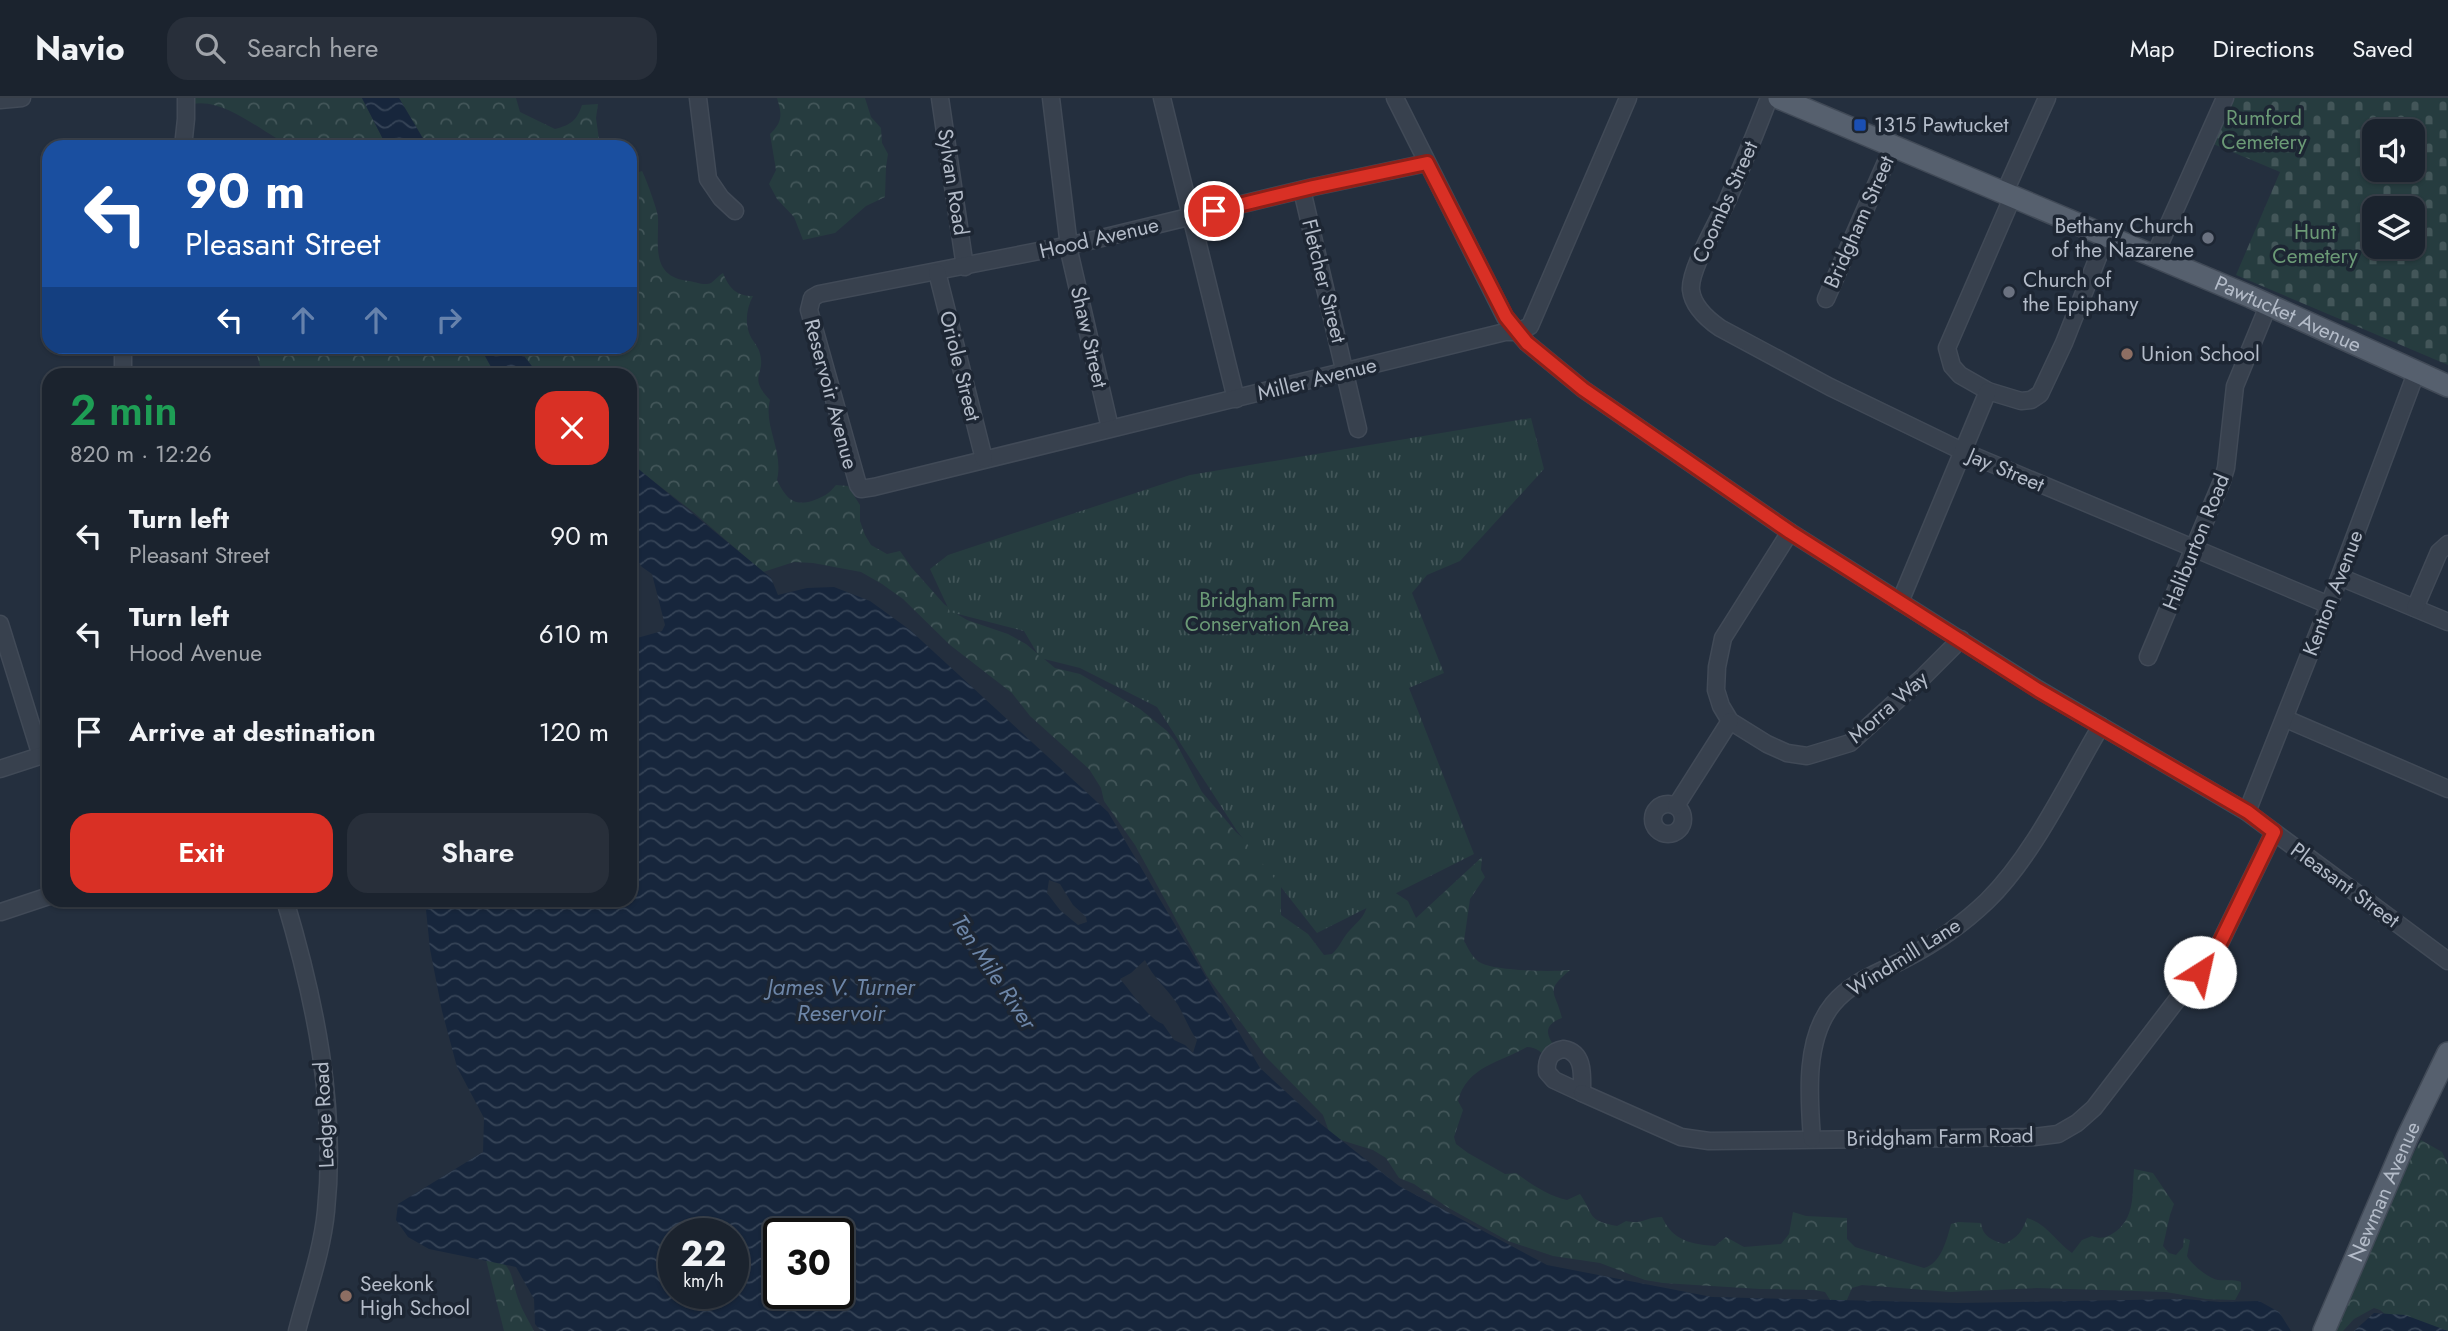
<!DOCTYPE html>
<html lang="en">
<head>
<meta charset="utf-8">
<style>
  body { margin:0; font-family:Jost,sans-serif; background:#282f3a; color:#f1f3f6; height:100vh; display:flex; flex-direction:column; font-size:26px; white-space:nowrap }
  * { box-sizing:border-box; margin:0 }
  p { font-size:23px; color:#a0a4aa }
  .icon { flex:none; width:38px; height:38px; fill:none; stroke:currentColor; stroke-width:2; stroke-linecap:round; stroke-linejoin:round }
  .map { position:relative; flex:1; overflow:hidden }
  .panel { position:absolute; left:42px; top:270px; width:595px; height:539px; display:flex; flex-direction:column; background:#1b232e; border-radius:21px; box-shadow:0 2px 5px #0004,0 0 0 2px #39404a }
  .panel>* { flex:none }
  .guide { position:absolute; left:42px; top:42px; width:595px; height:214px; border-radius:21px; box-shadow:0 2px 5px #0004,0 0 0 2px #39404a; background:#1a4fa0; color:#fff; overflow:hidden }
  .tools { position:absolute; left:2362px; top:21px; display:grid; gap:14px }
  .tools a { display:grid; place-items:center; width:63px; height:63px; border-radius:14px; background:#1b232e; box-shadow:0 2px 5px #0004,0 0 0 2px #39404a; font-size:35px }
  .speed { position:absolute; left:658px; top:1120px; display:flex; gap:14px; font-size:35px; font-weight:700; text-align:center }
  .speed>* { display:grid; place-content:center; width:91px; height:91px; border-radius:50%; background:#1b232e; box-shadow:0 2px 5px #0004,0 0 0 2px #39404a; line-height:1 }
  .speed small { font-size:18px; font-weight:400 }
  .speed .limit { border:4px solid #111; border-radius:10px; background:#fff; color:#111 }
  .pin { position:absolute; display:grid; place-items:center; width:60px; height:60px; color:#fff; margin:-30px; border:4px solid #fff; border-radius:50%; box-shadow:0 2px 7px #0007 }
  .me { position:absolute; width:77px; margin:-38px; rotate:35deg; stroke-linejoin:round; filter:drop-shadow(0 0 5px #0008) }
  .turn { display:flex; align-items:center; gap:24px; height:147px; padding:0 28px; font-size:32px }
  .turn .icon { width:91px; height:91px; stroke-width:2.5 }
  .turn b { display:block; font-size:49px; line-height:60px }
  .lanes { display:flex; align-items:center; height:66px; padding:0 28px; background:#0003; justify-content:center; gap:35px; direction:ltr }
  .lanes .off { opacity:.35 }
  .round { display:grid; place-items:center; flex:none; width:74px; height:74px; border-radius:21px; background:#282f3a }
  .headline { display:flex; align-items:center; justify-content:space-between; height:119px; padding:0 28px }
  h1 { font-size:42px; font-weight:600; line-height:52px; color:#1e9e55 }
  .primary-button { display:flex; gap:14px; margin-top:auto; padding:14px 28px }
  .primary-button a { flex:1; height:80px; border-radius:21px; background:#d93025; color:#fff; font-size:28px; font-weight:600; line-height:80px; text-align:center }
  .primary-button a+a { background:#282f3a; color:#f1f3f6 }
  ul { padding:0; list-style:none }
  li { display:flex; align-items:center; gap:21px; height:98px; padding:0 28px }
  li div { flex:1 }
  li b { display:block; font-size:26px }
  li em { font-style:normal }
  header { display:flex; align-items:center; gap:42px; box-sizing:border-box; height:98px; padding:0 35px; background:#1b232e; border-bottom:2px solid #39404a }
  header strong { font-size:33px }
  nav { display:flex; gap:38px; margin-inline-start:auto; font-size:24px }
  .search { width:490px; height:63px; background:#282f3a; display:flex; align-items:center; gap:18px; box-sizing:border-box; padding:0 24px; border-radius:21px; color:#a0a4aa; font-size:26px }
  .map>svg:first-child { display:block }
  .forest { fill:url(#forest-crowns) }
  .cemetery { fill:url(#cemetery-stones); fill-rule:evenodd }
  .park { fill:url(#park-tufts) }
  .water { fill:url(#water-waves); fill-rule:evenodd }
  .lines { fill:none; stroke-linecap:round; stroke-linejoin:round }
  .minor-casing { stroke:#414a57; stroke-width:19 }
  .major-casing { stroke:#414a57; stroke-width:24 }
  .minor { stroke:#38414e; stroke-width:16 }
  .major { stroke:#56606e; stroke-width:21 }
  .route-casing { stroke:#8d1f18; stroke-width:18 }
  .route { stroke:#d93025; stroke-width:12 }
  .transit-dot { fill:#1a4fb4; stroke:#1d2633; stroke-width:2.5 }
  .worship-dot { fill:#6b7280; stroke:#1d2633; stroke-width:2.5 }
  .education-dot { fill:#8d6e63; stroke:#1d2633; stroke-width:2.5 }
  .labels { text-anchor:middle; stroke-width:7; stroke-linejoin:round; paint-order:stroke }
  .park-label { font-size:21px; fill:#6b9a76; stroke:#1d2633 }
  .poi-label { font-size:21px; fill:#b4bcc9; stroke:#1d2633; text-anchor:start }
  .street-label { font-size:21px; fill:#b4bcc9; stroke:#1d2633 }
  .water-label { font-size:23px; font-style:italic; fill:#6d86a8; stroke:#1d2633 }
</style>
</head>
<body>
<header>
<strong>Navio</strong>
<div class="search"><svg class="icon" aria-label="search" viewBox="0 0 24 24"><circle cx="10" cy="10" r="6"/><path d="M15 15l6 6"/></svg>Search here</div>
<nav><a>Map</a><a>Directions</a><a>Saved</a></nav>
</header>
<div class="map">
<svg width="2448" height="1233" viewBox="0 0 2448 1233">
  <defs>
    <pattern id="forest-crowns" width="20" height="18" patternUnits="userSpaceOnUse" patternTransform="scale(1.75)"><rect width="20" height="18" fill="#263c3f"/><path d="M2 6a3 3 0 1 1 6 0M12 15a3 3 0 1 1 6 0" fill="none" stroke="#435659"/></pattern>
    <pattern id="cemetery-stones" width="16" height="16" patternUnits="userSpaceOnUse" patternTransform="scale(1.75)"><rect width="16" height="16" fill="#263c3f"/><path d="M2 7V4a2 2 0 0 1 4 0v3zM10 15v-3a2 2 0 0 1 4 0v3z" fill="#435659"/></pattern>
    <pattern id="park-tufts" width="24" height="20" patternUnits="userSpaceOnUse" patternTransform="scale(1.75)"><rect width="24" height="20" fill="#263c3f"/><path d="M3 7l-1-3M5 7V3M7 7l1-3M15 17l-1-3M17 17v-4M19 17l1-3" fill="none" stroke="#435659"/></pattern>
    <pattern id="water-waves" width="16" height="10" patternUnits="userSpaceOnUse" patternTransform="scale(1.75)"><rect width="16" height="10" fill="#17263c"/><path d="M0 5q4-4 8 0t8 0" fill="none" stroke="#364457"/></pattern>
  </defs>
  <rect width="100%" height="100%" fill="#242f3e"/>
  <g class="forest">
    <path d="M192,0h170l25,49h-108l-3,-9c-22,-13 -56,-40 -83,-34z"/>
    <path d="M399,0h117l4,14 35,17c16,-4 22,-9 27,-24l16,-1 -2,14 4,29h-172z"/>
    <path d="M777,0h88l6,19 10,11 1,15 6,11 -2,13 -1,30 -19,9 -31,27 -32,7 -9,-23 -17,-18 -8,-15 7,-14 -6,-36c13,-12 12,-20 7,-36z"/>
    <path d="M642,73c3,5 16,40 16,46 1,28 -8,60 31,64 6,1 16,5 22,2 4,-3 8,-8 12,-10 6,15 13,23 30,23 -7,13 -9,30 -1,43 3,5 7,9 8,15 6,21 -13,22 10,46 -7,26 14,51 7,80 8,16 15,27 35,21 11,-4 17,-7 24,-16l12,1 12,19v16l5,14 6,10 16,9 13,-3 12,17 32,36 13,10 10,6 41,14 18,10 29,24 25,6 60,35 27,22 8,10 27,51 34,40 31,28 14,25v30l27,19 16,21 8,-1c8,-7 11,-17 18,-24 7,-8 14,-12 17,-24l24,-16 17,11 8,17 66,-61 -1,13 4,7 -15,22 -6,42c4,7 9,18 17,22 16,8 70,9 89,7 -26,22 -15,20 -8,48 -20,7 -16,19 -4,32l-11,9c-5,-7 -11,-12 -20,-12 -27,16 -60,19 -69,54l5,9 -9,27 2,7 12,9 37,21 11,-1c15,11 32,23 51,27l13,-6c15,22 6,26 37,32l9,-5c16,4 20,-4 36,-4 11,24 29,27 53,29l11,-9 18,10 37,-3 8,-10 4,-22 13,4 41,2v21l8,8 69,21c17,-4 23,-29 27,-44l7,-2 23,1c2,14 11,17 23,21 14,-7 18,-12 23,-26 20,6 29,24 45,35l10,-13 10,-4c7,3 14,2 20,-2 24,-14 20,-41 22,-65l19,4 21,31 -4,11 -7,31 6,7 7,2 7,-8 1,-9 6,2 -3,16c5,9 21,22 31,24 8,1 15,-1 23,2v7l-6,11 -29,-1 -40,-7 -129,-4 -87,4 -88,-7 -10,3 -6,14 -14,1 -7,-11 -11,-2 -54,-1 -97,-6 -18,-3 -45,-17 -47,-7 -45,-15 -61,-34 -33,-23 -15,-6 -13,-20 -13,-8 -42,-13 -8,-22 -57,-58 -59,-81 -72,-131 -31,-44 -3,-13 -12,-19 -59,-53 -18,-23 -62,-48 -47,-46 -21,-15 -21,-12 -48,-9 -19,-1 -31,10 -71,-61 -57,-44 -5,-5v-88h-92l-21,-27 113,-1v-171z"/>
    <polygon points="255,249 480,249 495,276 262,276"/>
    <polygon points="2421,1042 2442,1054 2448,1066 2448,1233 2390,1220 2380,1212 2374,1210 2354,1221 2343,1233 2323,1233 2395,1052 2408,1065"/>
    <path d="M485,1158c30,5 25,22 34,45 4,11 10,20 15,30h-30z"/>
  </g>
  <path class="cemetery" d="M2232,0h216v267l-212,-90 44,-103 -69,-29zM2375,33h38v39h-38zM2375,110h38v39h-38z"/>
  <polygon class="park" points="1531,320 1544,371 1460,463 1427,477 1412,495 1444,575 1409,590 1474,756 1317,835 1237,733 1157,609 1080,570 1040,560 1024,533 950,514 930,471 948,457 1190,377"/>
  <g class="water">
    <polygon points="362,0 399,0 428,49 387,49"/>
    <polygon points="480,249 517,249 538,276 495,276"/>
    <path d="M630,364l141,116 7,17 29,-7 27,-1 36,14 40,29 198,182 152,256 61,56 78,62 148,79 165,32 246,6 226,-4 36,3 39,-1 20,11 12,19h-1750l-6,-7 -1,-25 -18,-32 -87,-18 -21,-12 -12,-17 2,-16 85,-52 1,-34 -27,-51 -15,-56 -12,-62 -5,-49h205v-260l32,-9 3,-6 -13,-51 -10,-7 -12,-17zM1049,782l11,4 13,21 13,12 1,5 -9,3 -18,-15 -13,-17zM1145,862c8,18 23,29 33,45 7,12 11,24 19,35l-4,13 -8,-8 -11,-5 -11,-16c-14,-4 -32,-33 -43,-45l11,-6zM674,1136h59v59h-59zM779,1136h59v59h-59z"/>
    <polygon points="2374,1215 2405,1217 2448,1233 2354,1233"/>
  </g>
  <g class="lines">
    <g class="minor-casing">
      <g id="minor">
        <polyline points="698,0 708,81 721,100 735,113"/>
        <polyline points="940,0 965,169"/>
        <polyline points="1051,0 1070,157 1110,330"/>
        <polyline points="1162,0 1236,301"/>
        <polyline points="1395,0 1505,219 1527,245 1583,291 1790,434 2038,591 2247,714 2448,863"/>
        <path d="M1769,0c-13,34 -27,68 -41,101 -9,21 -39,71 -37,91 2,17 16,29 29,38l110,59 132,64 367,154"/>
        <polyline points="0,2 22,0"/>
        <polyline points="183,49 186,21 186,0"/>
        <polyline points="1427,65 1313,89 1085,144 819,196 812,200 809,212 858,387 861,391 874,389 1505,234 1517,234 1530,228 1628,0"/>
        <polyline points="1302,92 1358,331"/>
        <polyline points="2004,96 2047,0"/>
        <polyline points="2012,100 1947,250 1952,268 1960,277 1988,293 2021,303 2031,302 2040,296 2064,245 2106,139"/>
        <polyline points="2154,159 2225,0"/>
        <polyline points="937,174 984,361"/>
        <polyline points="1826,201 1893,48"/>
        <polyline points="123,276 123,248"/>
        <polyline points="1790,434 1723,540 1717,569 1716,592 1721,608 1730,623 1767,646 1787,655 1807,658 1850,645 1924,578 1961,541"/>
        <polyline points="2340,479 2448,524"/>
        <polyline points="1900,504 1988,293"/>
        <polyline points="2415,510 2439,454 2448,446"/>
        <polyline points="0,526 41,658"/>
        <polyline points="2148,559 2222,383 2226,370 2235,288 2268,208"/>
        <polyline points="2286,621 2448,691"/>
        <polyline points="0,671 49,655"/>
        <circle cx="1668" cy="721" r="15"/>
        <polyline points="1676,708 1730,623"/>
        <polyline points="2247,714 2329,507 2416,275"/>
        <path d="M285,802c30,100 52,206 41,311 -4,41 -19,81 -29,120"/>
        <polyline points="1,814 49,798"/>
        <path d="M1564,951c21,4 18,27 18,44l-28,-13 -7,-8c-1,-13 4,-21 17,-23z"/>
        <polyline points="1582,995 1681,1039 1709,1043 2034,1039 2058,1036 2077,1025 2094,1010 2219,847 2274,734"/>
        <path d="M1812,1041c-3,-42 -8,-100 21,-135 19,-23 46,-31 72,-45 29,-15 58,-35 82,-58 47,-46 80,-118 114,-175"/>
      </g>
    </g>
    <g class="major-casing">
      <g id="major">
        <path id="s1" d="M1779,0l472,199 197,89"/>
        <path id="s2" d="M2324,1233l83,-193 41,-85"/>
      </g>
    </g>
    <use href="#minor" class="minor"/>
    <use href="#major" class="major"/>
  </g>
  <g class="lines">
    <g class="route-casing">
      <polyline id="route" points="1214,113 1313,89 1427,65 1506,219 1527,245 1583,291 1790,434 1856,476 2038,592 2248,714 2274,734 2219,847 2200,874"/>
    </g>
    <use href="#route" class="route"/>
  </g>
  <rect class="transit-dot" x="1853" y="20" width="14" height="14" rx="3.5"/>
  <g class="worship-dot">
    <circle cx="2208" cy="140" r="7"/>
    <circle cx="2009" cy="194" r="7"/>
  </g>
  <g class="education-dot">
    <circle cx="2127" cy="256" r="7"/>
    <circle cx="346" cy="1198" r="7"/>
  </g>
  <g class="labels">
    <g class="park-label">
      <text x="2264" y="27">Rumford<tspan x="2264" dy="24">Cemetery</tspan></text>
      <text x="2315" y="141">Hunt<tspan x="2315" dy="24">Cemetery</tspan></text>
      <text x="1267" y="509">Bridgham Farm<tspan x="1267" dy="24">Conservation Area</tspan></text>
    </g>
    <g class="poi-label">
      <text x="1874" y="34">1315 Pawtucket</text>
      <text x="2194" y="135" text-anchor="end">Bethany Church<tspan x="2194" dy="24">of the Nazarene</tspan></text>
      <text x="2023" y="189">Church of<tspan x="2023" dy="24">the Epiphany</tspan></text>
      <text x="2141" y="263">Union School</text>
      <text x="360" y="1193">Seekonk<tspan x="360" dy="24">High School</tspan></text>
    </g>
    <g class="street-label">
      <text transform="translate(953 84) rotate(81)" y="7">Sylvan Road</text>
      <text transform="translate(1725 104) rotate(-66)" y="7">Coombs Street</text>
      <text transform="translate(1859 124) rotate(-66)" y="7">Bridgham Street</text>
      <text transform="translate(1099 140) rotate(-13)" y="7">Hood Avenue</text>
      <text transform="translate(1324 183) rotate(76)" y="7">Fletcher Street</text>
      <text dy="7" stroke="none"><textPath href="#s1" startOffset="553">Pawtucket Avenue</textPath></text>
      <text transform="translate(1089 239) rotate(77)" y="7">Shaw Street</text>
      <text transform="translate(960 268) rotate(76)" y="7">Oriole Street</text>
      <text transform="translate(1317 281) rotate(-14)" y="7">Miller Avenue</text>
      <text transform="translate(831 296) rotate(75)" y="7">Reservoir Avenue</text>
      <text transform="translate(2006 372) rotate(23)" y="7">Jay Street</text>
      <text transform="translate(2196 444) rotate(-68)" y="7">Haliburton Road</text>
      <text transform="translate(2333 495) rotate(-69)" y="7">Kenton Avenue</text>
      <text transform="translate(1888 609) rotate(-41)" y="7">Morra Way</text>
      <text transform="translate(2345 787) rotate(36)" y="7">Pleasant Street</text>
      <text transform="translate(1904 859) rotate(-32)" y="7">Windmill Lane</text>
      <text transform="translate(324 1017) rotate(-93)" y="7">Ledge Road</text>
      <text transform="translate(1940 1039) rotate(-1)" y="7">Bridgham Farm Road</text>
      <text dy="7" stroke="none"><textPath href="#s2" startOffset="152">Newman Avenue</textPath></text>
    </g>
    <g class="water-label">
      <text transform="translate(994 874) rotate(56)" y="8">Ten Mile River</text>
      <text x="841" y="897">James V. Turner<tspan x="841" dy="26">Reservoir</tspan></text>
    </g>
  </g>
</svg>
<div class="tools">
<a><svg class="icon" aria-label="sound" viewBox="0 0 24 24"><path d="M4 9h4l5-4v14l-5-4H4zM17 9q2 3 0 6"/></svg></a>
<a><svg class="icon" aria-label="layers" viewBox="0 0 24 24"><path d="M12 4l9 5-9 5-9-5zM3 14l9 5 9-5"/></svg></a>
</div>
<div class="speed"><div>22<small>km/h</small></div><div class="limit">30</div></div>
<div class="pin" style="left:1214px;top:113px;background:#d93025"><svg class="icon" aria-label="arrive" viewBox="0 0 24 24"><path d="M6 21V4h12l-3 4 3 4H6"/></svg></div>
<svg class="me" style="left:2200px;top:874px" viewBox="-20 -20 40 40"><circle r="19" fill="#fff"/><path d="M0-13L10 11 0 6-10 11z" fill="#d93025"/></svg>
<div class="guide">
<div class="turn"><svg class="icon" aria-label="left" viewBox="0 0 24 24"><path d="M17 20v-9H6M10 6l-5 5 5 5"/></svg><div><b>90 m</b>Pleasant Street</div></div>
<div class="lanes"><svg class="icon" aria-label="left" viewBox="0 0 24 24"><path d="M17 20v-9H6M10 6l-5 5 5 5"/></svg><svg class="icon off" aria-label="ahead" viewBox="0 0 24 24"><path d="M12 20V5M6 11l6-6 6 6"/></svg><svg class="icon off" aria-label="ahead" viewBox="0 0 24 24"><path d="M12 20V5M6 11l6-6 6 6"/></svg><svg class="icon off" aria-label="right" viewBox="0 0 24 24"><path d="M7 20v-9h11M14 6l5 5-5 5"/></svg></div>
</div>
<section class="panel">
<div class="headline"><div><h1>2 min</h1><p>820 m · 12:26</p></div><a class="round" style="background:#d93025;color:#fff"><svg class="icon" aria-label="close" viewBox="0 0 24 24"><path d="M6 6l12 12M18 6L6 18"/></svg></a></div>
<ul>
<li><svg class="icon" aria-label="left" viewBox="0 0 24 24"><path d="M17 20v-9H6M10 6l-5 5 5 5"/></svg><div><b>Turn left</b><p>Pleasant Street</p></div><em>90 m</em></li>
<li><svg class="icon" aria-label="left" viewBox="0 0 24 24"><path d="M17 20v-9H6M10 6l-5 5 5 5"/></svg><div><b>Turn left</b><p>Hood Avenue</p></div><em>610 m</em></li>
<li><svg class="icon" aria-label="arrive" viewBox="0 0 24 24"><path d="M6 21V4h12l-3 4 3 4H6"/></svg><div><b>Arrive at destination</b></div><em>120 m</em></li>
</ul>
<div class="primary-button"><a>Exit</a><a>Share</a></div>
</section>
</div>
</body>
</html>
